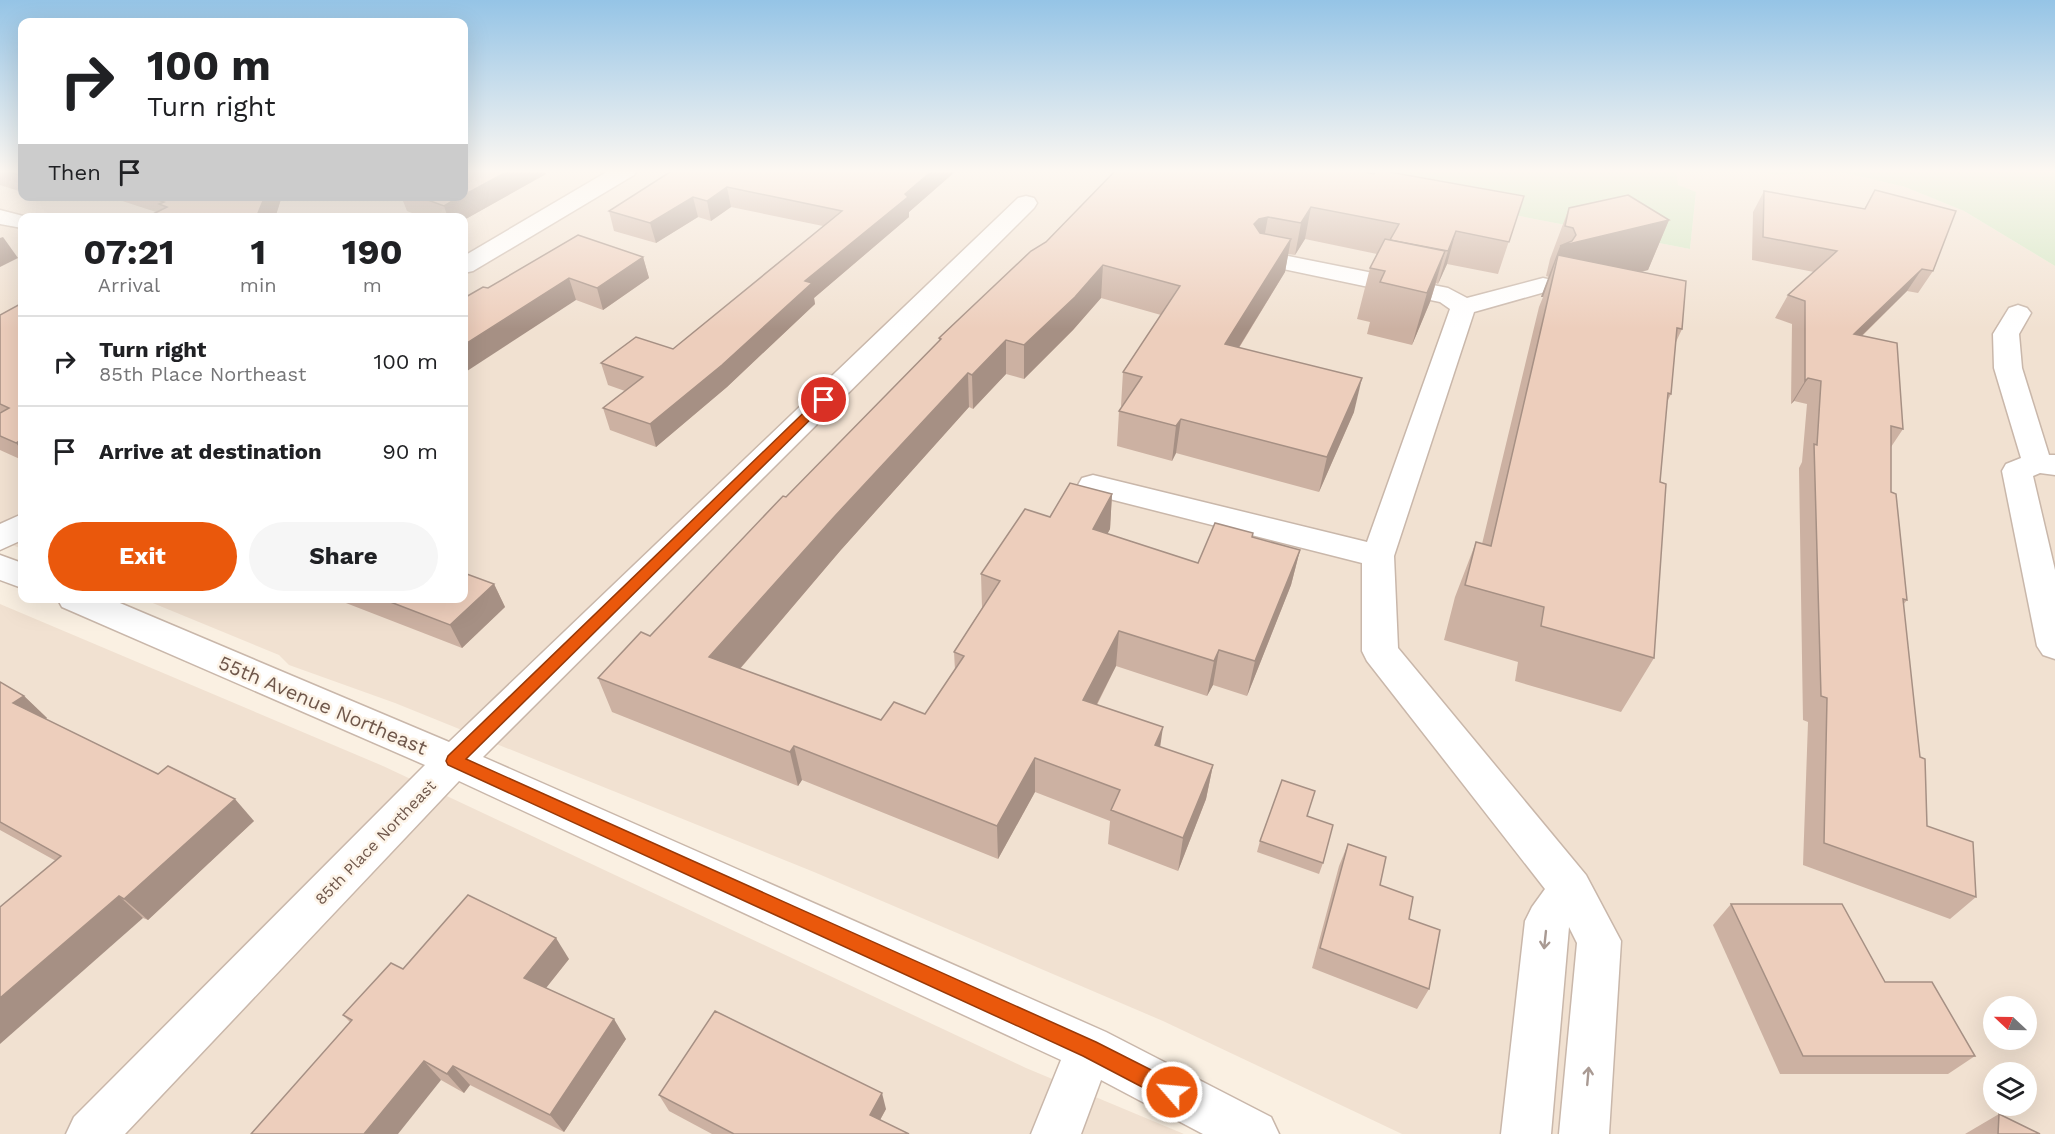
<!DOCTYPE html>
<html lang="en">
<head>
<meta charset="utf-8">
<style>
  body { margin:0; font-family:"Work Sans",sans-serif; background:#f6f6f6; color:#202124; height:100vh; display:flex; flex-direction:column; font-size:22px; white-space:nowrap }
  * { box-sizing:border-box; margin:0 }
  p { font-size:20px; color:#757577 }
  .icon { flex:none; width:33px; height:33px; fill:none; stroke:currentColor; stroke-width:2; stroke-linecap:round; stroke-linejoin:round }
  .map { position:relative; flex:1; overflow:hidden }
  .details { position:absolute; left:18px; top:213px; width:450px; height:390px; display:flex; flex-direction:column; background:#fff; border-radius:12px; box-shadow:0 6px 24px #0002 }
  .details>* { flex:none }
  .hud { position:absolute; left:18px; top:18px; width:450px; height:183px; border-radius:12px; box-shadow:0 6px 24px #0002; background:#fff; color:#202124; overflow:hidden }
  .needle { width:39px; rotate:292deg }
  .tools { position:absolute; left:1983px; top:996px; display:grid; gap:12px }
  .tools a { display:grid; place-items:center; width:54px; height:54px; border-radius:50%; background:#fff; box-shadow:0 6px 24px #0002; font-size:30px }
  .pin { position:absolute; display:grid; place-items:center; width:51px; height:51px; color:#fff; margin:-26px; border:3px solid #fff; border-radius:50%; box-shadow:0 2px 6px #0007 }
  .me { position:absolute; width:66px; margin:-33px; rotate:297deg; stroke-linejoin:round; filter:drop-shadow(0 0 4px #0008) }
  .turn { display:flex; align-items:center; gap:21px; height:126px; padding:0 30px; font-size:27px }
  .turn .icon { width:78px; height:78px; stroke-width:2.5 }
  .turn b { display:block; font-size:42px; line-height:51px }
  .then { display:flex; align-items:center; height:57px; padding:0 30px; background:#0003; gap:12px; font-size:22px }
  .eta { display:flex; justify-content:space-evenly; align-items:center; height:102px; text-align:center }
  .eta b { font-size:36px; font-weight:700; line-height:42px }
  .primary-button { display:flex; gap:12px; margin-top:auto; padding:12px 30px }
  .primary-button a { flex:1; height:69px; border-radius:36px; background:#ea580c; color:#fff; font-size:24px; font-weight:700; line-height:69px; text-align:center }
  .primary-button a+a { background:#f6f6f6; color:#202124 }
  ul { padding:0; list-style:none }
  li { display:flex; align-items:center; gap:18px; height:90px; padding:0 30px; border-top:2px solid #e0e0e0 }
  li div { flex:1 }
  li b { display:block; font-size:22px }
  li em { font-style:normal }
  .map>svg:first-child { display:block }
  .residential { fill:#f1e1d1; fill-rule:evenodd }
  .green { fill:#d2e6c2 }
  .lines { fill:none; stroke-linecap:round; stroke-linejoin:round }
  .minor-casing { stroke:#c9b7aa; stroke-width:3 }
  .minor { fill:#fff; fill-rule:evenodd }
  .wall { fill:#ccb1a2 }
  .shaded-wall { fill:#a69084 }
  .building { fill:#edcebc; stroke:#a69084; stroke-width:1.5 }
  .oneway { stroke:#a99a93 }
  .route { fill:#ea580c; stroke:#983908; stroke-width:1.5 }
  .labels { text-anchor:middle; stroke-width:5; stroke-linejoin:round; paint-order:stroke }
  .street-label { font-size:16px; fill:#6f574b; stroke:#fdf4e8 }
  .near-street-label { font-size:20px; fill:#6f574b; stroke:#fdf4e8 }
</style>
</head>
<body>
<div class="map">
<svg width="2055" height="1134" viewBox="0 0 2055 1134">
  <rect width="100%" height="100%" fill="#faf0e2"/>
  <g class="residential">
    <path d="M0,170h22v26h442v-26h817l409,79 6,-56 -19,-8 -1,-15h72l28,5 66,-3 63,15 59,24 91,55v868h-653l-239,-113 -349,-149 -419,-169 -106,-38 -10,-10 -136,-56 321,-1v-380h-442v331l-22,-9zM1994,1006h32v34h-32zM1994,1072h32v34h-32z"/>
    <polygon points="0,604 383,766 1026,1068 1184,1134 0,1134"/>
  </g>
  <g class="green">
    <polygon points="1281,170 1676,170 1678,185 1696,192 1690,249"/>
    <polygon points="1748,170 2055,170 2055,266 1964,211 1905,187 1842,172 1776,175"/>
  </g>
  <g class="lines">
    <g class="minor-casing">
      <g id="minor">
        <polygon points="610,170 637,170 634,175 473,271 464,273 464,256"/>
        <polygon points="1026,196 1034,198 1037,203 1034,208 483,757 1106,1032 1271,1117 1279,1134 1203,1134 1101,1080 1081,1134 1031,1134 1061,1060 459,781 125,1134 66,1134 74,1117 425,765 62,607 57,598 108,598 449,742 1018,198"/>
        <polygon points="0,210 31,218 22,218 22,228 0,224"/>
        <polygon points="1263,251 1448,288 1467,298 1543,278 1552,280 1555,285 1552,290 1474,312 1394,556 1398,648 1586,875 1621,941 1609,1134 1559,1134 1577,943 1569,927 1551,1134 1501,1134 1525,921 1532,907 1545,889 1367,661 1362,651 1362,563 1082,492 1078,485 1082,478 1093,475 1367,542 1450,309 1440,302 1255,263 1251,258 1255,253"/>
        <polygon points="2018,305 2027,308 2031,313 2019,334 2022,368 2049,455 2055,455 2055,475 2040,473 2033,476 2055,570 2055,659 2043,655 2037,646 2002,471 2006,464 2021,458 1994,368 1993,334 2009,308"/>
        <polygon points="22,514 22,540 0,550 0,524"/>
        <polygon points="0,555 22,563 22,588 0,580"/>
      </g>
    </g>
    <use href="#minor" class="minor"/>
  </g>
  <g class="wall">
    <polygon points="0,170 22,170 22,192 0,185"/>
    <polygon points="673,170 957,170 909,212 909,217 814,298 815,304 727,387 656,447 610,430 603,408 625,391 608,385 601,363 673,349 823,226 731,207 711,221 698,217 656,243 614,231 609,211"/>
    <polygon points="545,171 546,174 464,220 464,218 425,218 407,211 401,196 464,196"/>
    <polygon points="1293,172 1374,174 1524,196 1498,274 1447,264 1438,284 1436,283 1430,302 1412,345 1367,334 1370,322 1357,319 1370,268 1377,254 1305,239 1295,255 1288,254 1285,272 1239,348 1354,412 1319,492 1176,453 1172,461 1117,446 1119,411 1122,406 1121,406 1123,372 1161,315 1101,298 1073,330 1024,379 1006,374 973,409 969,407 840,551 740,669 881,720 925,714 955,670 954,652 982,608 981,574 1050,517 1112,494 1110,529 1107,534 1198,563 1253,533 1252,537 1300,550 1291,585 1247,696 1213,685 1207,696 1116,666 1097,705 1160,747 1213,765 1206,799 1178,871 1108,844 1110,821 1035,792 998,859 802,780 798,786 612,712 598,678 650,636 939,341 939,338"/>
    <polygon points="1875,190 1933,271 1918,293 1907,291 1862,336 1903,429 1891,447 1891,492 1907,600 1903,605 1927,826 1976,897 1950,919 1803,865 1808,722 1803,720 1799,468 1802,462 1807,404 1794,401 1791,404 1792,324 1775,318 1788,295 1814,272 1752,260 1753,212 1764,191 1864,209"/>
    <polygon points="107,196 282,196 275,218 156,212"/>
    <polygon points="1569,208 1669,220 1648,270 1641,272 1682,329 1676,342 1671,394 1667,402 1660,482 1654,658 1621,712 1515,681 1518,662 1444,640 1455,597 1476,542 1482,544 1539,307 1543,297 1541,297 1549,277 1546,276 1550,259"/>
    <polygon points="643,257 649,278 603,310 576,300 488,288"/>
    <polygon points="22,303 22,460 0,450 0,315"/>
    <polygon points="494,584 505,607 462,648 333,598 464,598"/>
    <polygon points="0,682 24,696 47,718 46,719 254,821 148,920 143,918 56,861 0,830"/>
    <polygon points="1307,816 1323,863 1319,874 1257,852 1260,841"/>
    <polygon points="1348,844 1380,885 1409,919 1429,989 1417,1009 1312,968 1339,866"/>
    <polygon points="1731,904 1975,1056 1948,1074 1780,1074 1713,925"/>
    <polygon points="569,959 546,988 626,1039 564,1132 470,1085 464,1093 441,1080 350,1022 343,1015 403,969"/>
    <polygon points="659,1095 886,1109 880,1120 909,1134 712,1134 669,1111"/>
    <polygon points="1999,1114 2040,1134 1965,1134"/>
  </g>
  <g class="shaded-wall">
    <polygon points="510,170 547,170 545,171 546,174 464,220 464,218 448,218 444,206 461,196 464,196 464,195"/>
    <polygon points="933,170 957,170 909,212 909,217 814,298 815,304 727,387 656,447 650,424 805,281"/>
    <polygon points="727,187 731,207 711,221 707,201"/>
    <polygon points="265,196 282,196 275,218 256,218"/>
    <polygon points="693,197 698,217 656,243 650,223"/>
    <polygon points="1311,207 1305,239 1295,255 1301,223"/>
    <polygon points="1268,217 1262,249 1254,224 1259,219"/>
    <polygon points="1669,220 1648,270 1549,295 1558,255 1543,297 1541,297 1560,246"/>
    <polygon points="1456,231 1447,264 1438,284 1448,251"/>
    <polygon points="3,237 18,258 0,267 0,238"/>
    <polygon points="1291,239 1285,272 1220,378 1225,344"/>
    <polygon points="1445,251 1430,302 1412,345 1427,293"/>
    <polygon points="643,257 649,278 603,310 597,288"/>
    <polygon points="1103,265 1101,298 1073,330 1024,379 1024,345"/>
    <polygon points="1922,269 1907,291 1840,357 1854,334"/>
    <polygon points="569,278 576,300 464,373 464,345"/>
    <polygon points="1006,340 1006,374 973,409 972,375"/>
    <polygon points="968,373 969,407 840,551 720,692 709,657 835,516"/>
    <polygon points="1362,378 1354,412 1319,492 1327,457"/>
    <polygon points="1808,378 1794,401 1791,404 1805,381"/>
    <polygon points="1181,419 1176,453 1172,461 1176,426"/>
    <polygon points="22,439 22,451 16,443"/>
    <polygon points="1112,494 1110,529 1091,565 1093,529"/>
    <polygon points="1300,550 1291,585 1247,696 1255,661"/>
    <polygon points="494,584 505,607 462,648 450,625"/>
    <polygon points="1119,631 1116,666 1081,735 1083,700"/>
    <polygon points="1219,650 1213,685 1207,696 1214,661"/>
    <polygon points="24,696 47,718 36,726 13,703"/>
    <polygon points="1163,727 1158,762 1155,745"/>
    <polygon points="794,746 802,780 798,786 790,752"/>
    <polygon points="1035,758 1035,792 998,859 997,826"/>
    <polygon points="1213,765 1206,799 1178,871 1183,838"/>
    <polygon points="235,799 254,821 148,920 124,899"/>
    <polygon points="119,896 143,918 0,1044 0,998"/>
    <polygon points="556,938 569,959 538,998 524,978"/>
    <polygon points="614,1019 626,1039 564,1132 550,1115"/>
    <polygon points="424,1061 441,1080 398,1134 364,1134"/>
    <polygon points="453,1066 470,1085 464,1093 447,1074"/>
    <polygon points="882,1093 886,1109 874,1131 870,1115"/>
  </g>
  <g class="building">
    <polygon points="4,170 22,170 22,176"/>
    <polygon points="464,170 510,170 464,195"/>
    <polygon points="673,170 933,170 905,194 908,197 805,281 812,283 722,365 650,424 603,408 643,377 601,363 636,337 673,349 842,211 727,187 707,201 693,197 650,223 609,211"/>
    <polygon points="1116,170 1284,170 1293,172 1294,170 1356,170 1374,174 1376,170 1378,170 1524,196 1509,242 1456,231 1448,251 1390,240 1399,224 1311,207 1301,223 1268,217 1259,219 1254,224 1260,233 1291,239 1225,344 1362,378 1327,457 1181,419 1176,426 1119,411 1142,377 1123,372 1180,286 1103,265 1075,297 1024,345 1006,340 972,375 968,373 835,516 709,657 881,720 894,702 925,714 964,656 954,652 1000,581 981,574 1025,509 1050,517 1070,483 1112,494 1093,529 1198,563 1215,523 1253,533 1252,537 1300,550 1255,661 1219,650 1214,661 1119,631 1083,700 1163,727 1155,745 1213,765 1183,838 1111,810 1120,790 1035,758 997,826 794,746 790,752 598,678 641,632 650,636 783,496 786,497 941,339 939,338 1031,251 1046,242"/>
    <polygon points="1875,190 1956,211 1933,271 1922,269 1854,334 1897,343 1903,429 1891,426 1891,492 1896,494 1907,600 1903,599 1920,757 1925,759 1927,826 1973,842 1976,897 1824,843 1827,698 1821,696 1814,444 1817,445 1821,381 1808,378 1805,381 1805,301 1788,295 1837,251 1763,237 1764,191 1865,209"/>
    <polygon points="1628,195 1669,220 1560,246 1572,241 1576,235 1573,228 1565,226 1569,208"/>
    <polygon points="150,196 265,196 256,218 145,218 167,207 159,204 164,202 149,197"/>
    <polygon points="417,196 461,196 444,206"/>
    <polygon points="578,235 643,257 597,288 569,278 464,345 464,298 483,287 488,288"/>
    <polygon points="1385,239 1445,251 1427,293 1380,282 1385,271 1370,268"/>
    <polygon points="1558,255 1686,281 1682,329 1677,328 1671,394 1668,393 1660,482 1666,484 1654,658 1541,626 1544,607 1465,585 1476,542 1491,546"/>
    <polygon points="22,303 22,439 16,443 0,436 0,413 9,408 0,404 0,315"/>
    <polygon points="464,573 494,584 450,625 380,598 464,598"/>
    <polygon points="0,682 24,696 13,703 158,774 168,766 235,799 124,899 119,896 0,998 0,907 61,856 0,822"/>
    <polygon points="1282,780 1315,791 1307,816 1333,825 1323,863 1260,841"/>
    <polygon points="1348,844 1386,857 1380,885 1413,897 1409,919 1440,930 1429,989 1320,948"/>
    <polygon points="468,895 556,938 524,978 614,1019 550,1115 453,1066 447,1074 424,1061 364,1134 251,1134 352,1020 343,1015 391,963 403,969"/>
    <polygon points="1731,904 1842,904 1885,982 1932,982 1975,1056 1803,1056"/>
    <polygon points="715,1011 882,1093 870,1115 909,1134 734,1134 659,1095"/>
    <polygon points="1999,1114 2040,1134 1998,1134"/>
  </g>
  <defs><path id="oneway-shaft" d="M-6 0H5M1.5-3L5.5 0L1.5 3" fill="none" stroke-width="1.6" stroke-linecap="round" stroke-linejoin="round" transform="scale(1.5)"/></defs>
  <g class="oneway">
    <use href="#oneway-shaft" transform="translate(1545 940) rotate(96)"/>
    <use href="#oneway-shaft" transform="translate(1588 1076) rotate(-85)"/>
  </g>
  <linearGradient id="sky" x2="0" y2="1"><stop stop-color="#95c4e6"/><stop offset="0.52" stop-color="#fdf8f2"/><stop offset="1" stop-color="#fdf8f2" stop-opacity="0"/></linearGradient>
  <rect width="2055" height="329" fill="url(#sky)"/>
  <polygon class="route" points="824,396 828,397 828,402 466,759 1096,1042 1179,1084 1182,1092 1179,1099 1172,1102 1165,1099 1083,1056 448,765 446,761 448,756 820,397"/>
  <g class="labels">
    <g class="street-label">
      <text transform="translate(375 842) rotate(-46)" y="6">85th Place Northeast</text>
    </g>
    <g class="near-street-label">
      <text transform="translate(323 705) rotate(23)" y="7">55th Avenue Northeast</text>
    </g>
  </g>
</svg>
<div class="tools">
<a><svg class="needle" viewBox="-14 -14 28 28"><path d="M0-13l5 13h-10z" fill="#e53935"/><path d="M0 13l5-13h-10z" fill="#757577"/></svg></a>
<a><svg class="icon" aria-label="layers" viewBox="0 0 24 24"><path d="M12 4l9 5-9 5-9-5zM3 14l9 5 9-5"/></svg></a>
</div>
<div class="pin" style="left:824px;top:400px;background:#d93025"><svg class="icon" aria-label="arrive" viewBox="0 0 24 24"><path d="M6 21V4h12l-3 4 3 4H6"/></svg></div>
<svg class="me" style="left:1172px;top:1092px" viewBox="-20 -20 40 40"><circle r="17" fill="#ea580c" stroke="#fff" stroke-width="3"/><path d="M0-11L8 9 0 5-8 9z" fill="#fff"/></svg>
<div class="hud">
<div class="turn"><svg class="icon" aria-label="right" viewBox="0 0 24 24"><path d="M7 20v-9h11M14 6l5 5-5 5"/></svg><div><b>100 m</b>Turn right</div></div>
<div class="then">Then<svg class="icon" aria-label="arrive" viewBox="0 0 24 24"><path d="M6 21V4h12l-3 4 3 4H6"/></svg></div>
</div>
<section class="details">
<div class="eta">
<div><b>07:21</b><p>Arrival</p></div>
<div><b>1</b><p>min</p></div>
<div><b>190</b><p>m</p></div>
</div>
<ul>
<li><svg class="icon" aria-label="right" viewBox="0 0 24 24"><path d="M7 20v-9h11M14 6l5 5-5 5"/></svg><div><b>Turn right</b><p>85th Place Northeast</p></div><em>100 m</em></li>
<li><svg class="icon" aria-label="arrive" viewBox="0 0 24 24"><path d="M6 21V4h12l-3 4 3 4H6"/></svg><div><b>Arrive at destination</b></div><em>90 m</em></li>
</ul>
<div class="primary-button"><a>Exit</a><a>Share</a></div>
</section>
</div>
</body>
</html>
